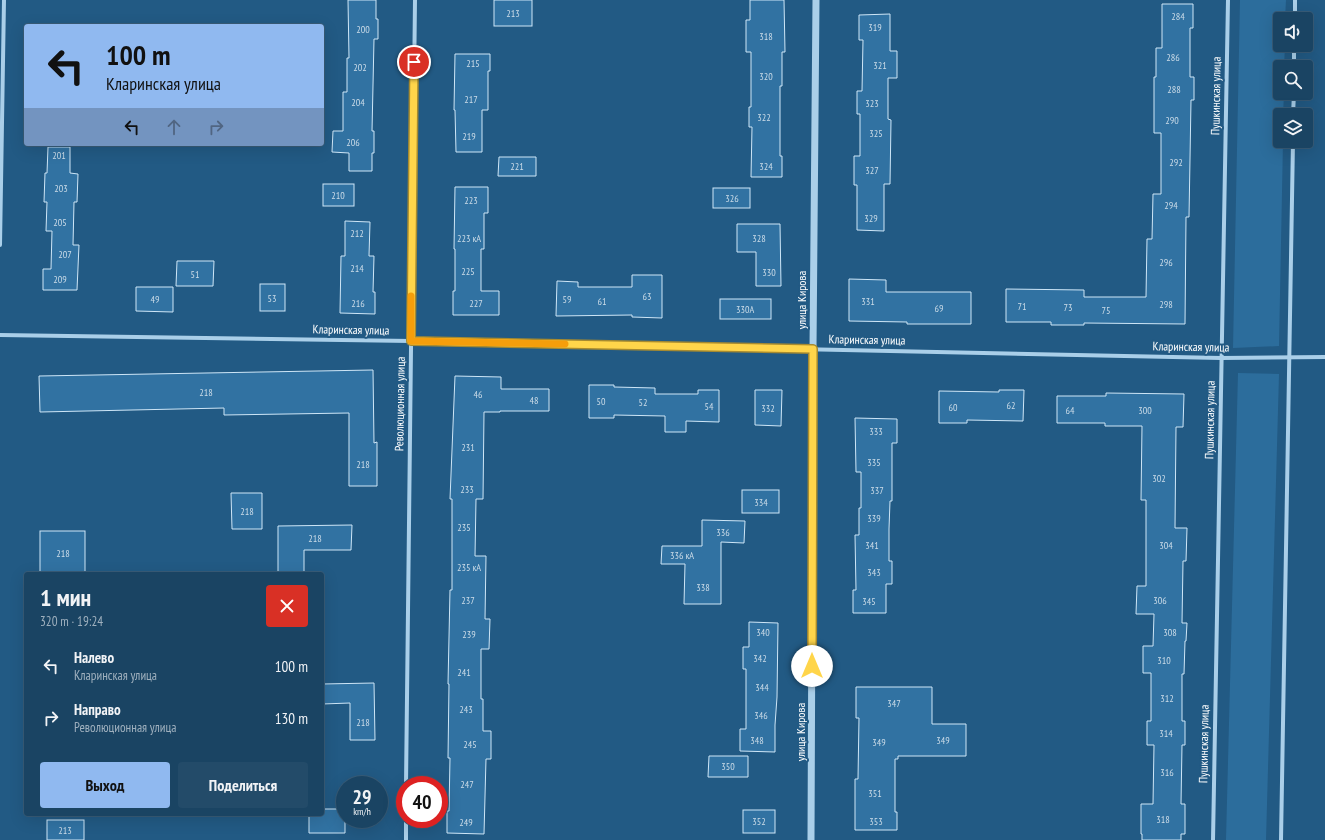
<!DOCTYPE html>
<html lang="ru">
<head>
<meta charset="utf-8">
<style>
  body { margin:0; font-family:"PT Sans Narrow",sans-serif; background:#234b69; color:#f1f3f6; height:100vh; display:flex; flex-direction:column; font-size:15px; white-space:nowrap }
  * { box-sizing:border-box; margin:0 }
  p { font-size:13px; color:#9fb0be }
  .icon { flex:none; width:22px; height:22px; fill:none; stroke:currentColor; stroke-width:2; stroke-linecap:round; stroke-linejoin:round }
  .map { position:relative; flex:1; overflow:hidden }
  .drawer { position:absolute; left:24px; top:572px; width:300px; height:244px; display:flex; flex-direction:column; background:#1a4463; border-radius:4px; box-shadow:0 4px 16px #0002,0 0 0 1px #385c78 }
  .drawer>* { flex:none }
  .hud { position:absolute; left:24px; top:24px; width:300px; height:122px; border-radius:4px; box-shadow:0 4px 16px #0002,0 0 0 1px #385c78; background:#90b9f0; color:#111; overflow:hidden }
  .controls { position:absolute; left:1273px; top:12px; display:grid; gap:8px }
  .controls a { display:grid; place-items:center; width:40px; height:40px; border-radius:4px; background:#1a4463; box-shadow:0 4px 16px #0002,0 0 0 1px #385c78; font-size:20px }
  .speed { position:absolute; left:336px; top:776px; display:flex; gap:8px; font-size:20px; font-weight:700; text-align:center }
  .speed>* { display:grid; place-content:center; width:52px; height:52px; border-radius:50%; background:#1a4463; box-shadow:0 4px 16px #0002,0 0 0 1px #385c78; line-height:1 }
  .speed small { font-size:10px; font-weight:400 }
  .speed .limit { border:6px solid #d22; background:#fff; color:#111 }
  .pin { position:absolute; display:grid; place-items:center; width:34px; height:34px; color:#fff; margin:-17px; border:2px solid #fff; border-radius:50%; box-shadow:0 1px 4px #0007 }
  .me { position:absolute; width:44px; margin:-22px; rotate:0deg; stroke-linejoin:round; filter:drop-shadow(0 0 3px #0008) }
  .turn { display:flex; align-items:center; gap:14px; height:84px; padding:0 16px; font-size:18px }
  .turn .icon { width:52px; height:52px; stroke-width:2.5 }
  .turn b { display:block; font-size:28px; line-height:34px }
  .lanes { display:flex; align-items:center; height:38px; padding:0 16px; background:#0003; justify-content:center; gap:20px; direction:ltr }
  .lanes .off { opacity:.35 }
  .round { display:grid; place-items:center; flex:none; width:42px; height:42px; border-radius:4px; background:#234b69 }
  .overview { display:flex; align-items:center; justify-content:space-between; height:68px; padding:0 16px }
  h1 { font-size:24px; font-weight:700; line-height:30px }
  .primary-button { display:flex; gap:8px; margin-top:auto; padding:8px 16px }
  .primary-button a { flex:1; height:46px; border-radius:4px; background:#90b9f0; color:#111; font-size:16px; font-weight:700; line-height:46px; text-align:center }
  .primary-button a+a { background:#234b69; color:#f1f3f6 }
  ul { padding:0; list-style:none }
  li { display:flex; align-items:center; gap:12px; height:52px; padding:0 16px }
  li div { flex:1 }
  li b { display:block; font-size:15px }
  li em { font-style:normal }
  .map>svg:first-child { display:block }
  .green { fill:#2c6d9c }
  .building { fill:#3172a2; stroke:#cee6f7 }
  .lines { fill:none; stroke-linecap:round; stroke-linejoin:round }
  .minor { stroke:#aacfe9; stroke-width:4 }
  .tertiary { stroke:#aacfe9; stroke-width:7 }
  .route-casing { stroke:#a68a30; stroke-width:10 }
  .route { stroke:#ffd54a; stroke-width:7 }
  .slow { stroke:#f59e0b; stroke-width:7 }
  .labels { text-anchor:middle; stroke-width:4; stroke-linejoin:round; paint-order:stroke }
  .number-label { font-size:10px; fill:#ccdce8 }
  .street-label { font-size:12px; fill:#fff; stroke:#225a84 }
</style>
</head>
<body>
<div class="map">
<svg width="1325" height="840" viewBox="0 0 1325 840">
  <rect width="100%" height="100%" fill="#225a84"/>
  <g class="green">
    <polygon points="1240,0 1286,0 1285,19 1280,19 1280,45 1285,45 1284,67 1280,67 1280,93 1284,93 1283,115 1280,115 1280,141 1283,141 1279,346 1233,348"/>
    <polygon points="1238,373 1279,374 1266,840 1226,840"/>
  </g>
  <g class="building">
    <polygon points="348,0 376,0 376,19 378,19 378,39 374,39 372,131 374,131 374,153 372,153 372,171 349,171 349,153 332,152 333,131 343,131 343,92 347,92 347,58 349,58"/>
    <rect x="494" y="0" width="38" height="26"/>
    <polygon points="750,0 784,0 785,52 782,52 782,86 780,86 780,156 782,156 782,177 751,177 752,127 749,127 749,107 751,107 751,52 746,52 746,20 750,20"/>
    <polygon points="1162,4 1193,4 1193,28 1190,28 1190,77 1194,77 1194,100 1191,100 1189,217 1186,217 1185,324 1084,323 1084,325 1051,325 1051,322 1006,322 1006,289 1084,290 1084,297 1146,297 1147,239 1152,239 1153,194 1161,194 1161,133 1154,133 1154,77 1156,77 1156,48 1162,48"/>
    <polygon points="890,14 890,51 897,51 897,78 888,78 888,119 891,120 890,184 884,184 884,231 857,230 857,185 854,185 854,156 860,156 860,114 857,114 857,91 862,91 863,40 859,40 859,15"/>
    <polygon points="455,54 490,54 490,71 488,71 488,110 482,110 482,152 456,152 455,110 454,110"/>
    <polygon points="48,147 70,147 70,173 78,174 77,202 74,202 73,245 79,245 77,290 43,290 43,269 51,269 52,231 46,231 47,202 44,202 45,173 47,173"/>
    <polygon points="499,157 536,157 536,176 498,176"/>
    <rect x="323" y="184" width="31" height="22"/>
    <polygon points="455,187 488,187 488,213 484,213 484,249 481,249 481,291 499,291 499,315 453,315 453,291 455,291 455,249 454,249"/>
    <rect x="713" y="188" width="37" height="20"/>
    <polygon points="345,221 370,222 369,256 374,256 373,292 375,292 375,314 340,313 341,256 345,256"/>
    <polygon points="737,224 780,224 781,286 756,286 756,252 737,252"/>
    <polygon points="177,261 214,261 213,286 176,286"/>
    <polygon points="632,275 662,275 662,318 632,317 632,315 556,316 557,281 578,282 578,287 632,287"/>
    <polygon points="849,279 886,280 886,292 971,292 971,324 907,324 907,322 849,321"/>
    <rect x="260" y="284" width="25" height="27"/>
    <polygon points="136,287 173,287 173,312 136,311"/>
    <rect x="720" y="299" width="51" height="20"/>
    <polygon points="373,370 374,443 377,442 377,486 349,486 349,413 224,415 224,408 40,412 39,376"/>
    <polygon points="455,376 501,377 501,389 549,389 549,411 500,411 500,412 484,412 483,499 476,499 475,556 486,556 485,619 490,619 489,649 481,649 481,699 483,699 483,731 491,731 491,759 486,759 484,834 447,833 447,811 449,811 450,758 448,758 449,684 448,684 450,590 452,590 452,499 450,499"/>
    <polygon points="589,385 614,385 614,387 655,388 655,394 698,394 698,390 719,390 719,422 686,421 686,432 665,432 665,416 614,415 614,418 589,418"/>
    <polygon points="755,390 782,390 781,426 755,425"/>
    <polygon points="999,390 1024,390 1023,421 967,420 967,423 939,423 939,391 999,392"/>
    <polygon points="1106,393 1184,394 1183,427 1176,427 1175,528 1187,528 1186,561 1183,561 1182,623 1187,623 1186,641 1185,641 1184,674 1182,674 1182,721 1185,721 1185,745 1182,745 1181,804 1185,804 1185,834 1181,834 1181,840 1142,840 1142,834 1141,834 1141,804 1153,804 1154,745 1147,745 1147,721 1151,721 1151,673 1143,673 1143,646 1153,646 1154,614 1136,614 1137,586 1146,586 1146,500 1141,500 1142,426 1105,426 1105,423 1057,423 1057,396 1106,396"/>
    <polygon points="855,418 897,419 897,443 892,443 892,501 890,501 889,529 889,561 892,561 892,584 886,584 886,613 853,613 853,590 856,590 855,535 859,535 859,508 861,508 861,472 856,472"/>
    <rect x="742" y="490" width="37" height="23"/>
    <polygon points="231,493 262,493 262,529 232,529"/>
    <polygon points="702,520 745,521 744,543 721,542 721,604 684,604 685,564 661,564 662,546 702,546"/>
    <polygon points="352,525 351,550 304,550 304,574 278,574 278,526"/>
    <rect x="40" y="531" width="45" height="43"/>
    <polygon points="749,622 778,623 777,697 775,725 775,752 740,751 740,729 746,729 746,669 743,669 743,647 749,647"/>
    <polygon points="374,683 375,740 350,740 350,703 322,704 322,684"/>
    <polygon points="856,687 932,687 932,724 966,724 966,756 898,756 898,759 895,759 895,812 897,812 897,830 855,830 855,779 858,779 859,718 856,718"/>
    <polygon points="709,756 748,756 748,777 708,777"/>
    <polygon points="322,809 345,809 345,833 309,833 309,814 322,814"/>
    <rect x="743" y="810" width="32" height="23"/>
    <rect x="47" y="820" width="37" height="20"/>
  </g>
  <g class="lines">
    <g class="minor">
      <polyline points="1295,19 1295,0"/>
      <polyline points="1294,67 1294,45"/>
      <polyline points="1293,115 1294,93"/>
      <polyline points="0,245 4,0"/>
      <polyline points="0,335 411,341 1221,358 1325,357"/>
      <polyline points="406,785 415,0"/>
      <polyline points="406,840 406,819"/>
      <polyline points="1213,840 1228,0"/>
      <polyline points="1281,840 1293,141"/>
    </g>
    <polyline class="tertiary" points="811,840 813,349 816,0"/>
  </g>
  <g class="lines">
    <g class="route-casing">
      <polyline id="route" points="414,62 411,341 813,349 812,666"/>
    </g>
    <use href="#route" class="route"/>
    <polyline class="slow" points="411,296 411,341 565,344"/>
  </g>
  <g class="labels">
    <g class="number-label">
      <text x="513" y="17">213</text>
      <text x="1178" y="20">284</text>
      <text x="875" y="31">319</text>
      <text x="363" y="33">200</text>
      <text x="766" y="40">318</text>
      <text x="1173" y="61">286</text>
      <text x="473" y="67">215</text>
      <text x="880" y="69">321</text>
      <text x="360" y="71">202</text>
      <text x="766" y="80">320</text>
      <text x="1174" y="93">288</text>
      <text x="471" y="103">217</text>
      <text x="358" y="106">204</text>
      <text x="872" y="107">323</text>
      <text x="764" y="121">322</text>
      <text x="1172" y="124">290</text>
      <text x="876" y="137">325</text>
      <text x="469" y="140">219</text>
      <text x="353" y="146">206</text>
      <text x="59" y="159">201</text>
      <text x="1176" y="166">292</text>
      <text x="517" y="170">221</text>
      <text x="766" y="170">324</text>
      <text x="872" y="174">327</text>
      <text x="61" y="192">203</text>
      <text x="338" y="199">210</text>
      <text x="732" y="202">326</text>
      <text x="471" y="204">223</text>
      <text x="1171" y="209">294</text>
      <text x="871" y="222">329</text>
      <text x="60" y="226">205</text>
      <text x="357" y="237">212</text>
      <text x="469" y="242">223 кА</text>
      <text x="759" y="242">328</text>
      <text x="65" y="258">207</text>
      <text x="1166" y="266">296</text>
      <text x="357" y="272">214</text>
      <text x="468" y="275">225</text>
      <text x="769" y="276">330</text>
      <text x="195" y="278">51</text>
      <text x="60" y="283">209</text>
      <text x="647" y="300">63</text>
      <text x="272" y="302">53</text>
      <text x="155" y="303">49</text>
      <text x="567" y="303">59</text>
      <text x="602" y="305">61</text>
      <text x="868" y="305">331</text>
      <text x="358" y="307">216</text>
      <text x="476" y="307">227</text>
      <text x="1166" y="308">298</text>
      <text x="1022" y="310">71</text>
      <text x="1068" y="311">73</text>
      <text x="939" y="312">69</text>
      <text x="745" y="313">330А</text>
      <text x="1106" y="314">75</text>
      <text x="206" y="396">218</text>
      <text x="478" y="398">46</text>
      <text x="534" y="404">48</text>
      <text x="601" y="405">50</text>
      <text x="643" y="406">52</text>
      <text x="1011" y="409">62</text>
      <text x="709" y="410">54</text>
      <text x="953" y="411">60</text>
      <text x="768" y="412">332</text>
      <text x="1070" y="414">64</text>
      <text x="1145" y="414">300</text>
      <text x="876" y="435">333</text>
      <text x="468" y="451">231</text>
      <text x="874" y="466">335</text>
      <text x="363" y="468">218</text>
      <text x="1159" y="482">302</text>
      <text x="467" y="493">233</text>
      <text x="877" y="494">337</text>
      <text x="761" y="506">334</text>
      <text x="247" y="515">218</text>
      <text x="874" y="522">339</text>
      <text x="464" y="531">235</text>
      <text x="723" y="536">336</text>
      <text x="315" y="542">218</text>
      <text x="872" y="549">341</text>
      <text x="1166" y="549">304</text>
      <text x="63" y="557">218</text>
      <text x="682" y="559">336 кА</text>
      <text x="469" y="571">235 кА</text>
      <text x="874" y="576">343</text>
      <text x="703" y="591">338</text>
      <text x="468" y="604">237</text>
      <text x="1160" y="604">306</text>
      <text x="869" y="605">345</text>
      <text x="763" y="636">340</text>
      <text x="1170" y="636">308</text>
      <text x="469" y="638">239</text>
      <text x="760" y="662">342</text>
      <text x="1164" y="664">310</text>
      <text x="464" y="676">241</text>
      <text x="762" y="691">344</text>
      <text x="1167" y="702">312</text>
      <text x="894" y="707">347</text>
      <text x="466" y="713">243</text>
      <text x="761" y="719">346</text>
      <text x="363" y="726">218</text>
      <text x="1166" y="737">314</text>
      <text x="757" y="744">348</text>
      <text x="943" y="744">349</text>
      <text x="879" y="746">349</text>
      <text x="470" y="748">245</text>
      <text x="728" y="770">350</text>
      <text x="1167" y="776">316</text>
      <text x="467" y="788">247</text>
      <text x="875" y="797">351</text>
      <text x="1163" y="823">318</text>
      <text x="759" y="825">352</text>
      <text x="876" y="825">353</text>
      <text x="466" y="826">249</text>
      <text x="65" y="834">213</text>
    </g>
    <g class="street-label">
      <text transform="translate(1216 96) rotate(-89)" y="4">Пушкинская улица</text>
      <text transform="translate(802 300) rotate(-90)" y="4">улица Кирова</text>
      <text transform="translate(351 330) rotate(1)" y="4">Кларинская улица</text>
      <text transform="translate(867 340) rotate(1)" y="4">Кларинская улица</text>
      <text transform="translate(1191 347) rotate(1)" y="4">Кларинская улица</text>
      <text transform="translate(400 404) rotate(-89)" y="4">Революционная улица</text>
      <text transform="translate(1210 420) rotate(-89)" y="4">Пушкинская улица</text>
      <text transform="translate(801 732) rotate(-90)" y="4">улица Кирова</text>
      <text transform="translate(1204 744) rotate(-89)" y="4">Пушкинская улица</text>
    </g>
  </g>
</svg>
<div class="controls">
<a><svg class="icon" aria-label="sound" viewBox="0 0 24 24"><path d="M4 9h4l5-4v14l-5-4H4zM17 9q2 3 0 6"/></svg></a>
<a><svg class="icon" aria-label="search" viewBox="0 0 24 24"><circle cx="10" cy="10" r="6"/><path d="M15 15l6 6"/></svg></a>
<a><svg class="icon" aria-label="layers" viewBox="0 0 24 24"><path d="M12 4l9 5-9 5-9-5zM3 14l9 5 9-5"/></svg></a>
</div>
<div class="speed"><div>29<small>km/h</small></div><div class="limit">40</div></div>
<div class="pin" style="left:414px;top:62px;background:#d93025"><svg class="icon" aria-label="arrive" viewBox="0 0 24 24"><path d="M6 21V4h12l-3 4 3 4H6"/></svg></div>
<svg class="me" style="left:812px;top:666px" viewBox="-20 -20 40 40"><circle r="19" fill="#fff"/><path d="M0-13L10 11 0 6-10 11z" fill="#ffd54a"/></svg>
<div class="hud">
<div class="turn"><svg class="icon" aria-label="left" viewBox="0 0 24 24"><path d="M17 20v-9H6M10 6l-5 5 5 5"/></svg><div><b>100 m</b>Кларинская улица</div></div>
<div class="lanes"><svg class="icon" aria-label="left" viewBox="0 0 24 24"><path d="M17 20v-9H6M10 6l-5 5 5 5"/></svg><svg class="icon off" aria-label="ahead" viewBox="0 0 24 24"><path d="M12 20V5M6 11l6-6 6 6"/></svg><svg class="icon off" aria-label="right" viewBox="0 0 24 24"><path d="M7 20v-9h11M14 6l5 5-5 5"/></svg></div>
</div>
<section class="drawer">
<div class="overview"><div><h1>1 мин</h1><p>320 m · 19:24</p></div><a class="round" style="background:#d93025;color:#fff"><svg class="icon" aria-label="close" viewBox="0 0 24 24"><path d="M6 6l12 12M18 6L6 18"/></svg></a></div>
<ul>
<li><svg class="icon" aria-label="left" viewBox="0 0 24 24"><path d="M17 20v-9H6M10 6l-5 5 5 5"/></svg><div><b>Налево</b><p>Кларинская улица</p></div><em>100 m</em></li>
<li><svg class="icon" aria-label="right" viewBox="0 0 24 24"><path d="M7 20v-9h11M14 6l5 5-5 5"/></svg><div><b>Направо</b><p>Революционная улица</p></div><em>130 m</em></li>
</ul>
<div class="primary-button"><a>Выход</a><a>Поделиться</a></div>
</section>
</div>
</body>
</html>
